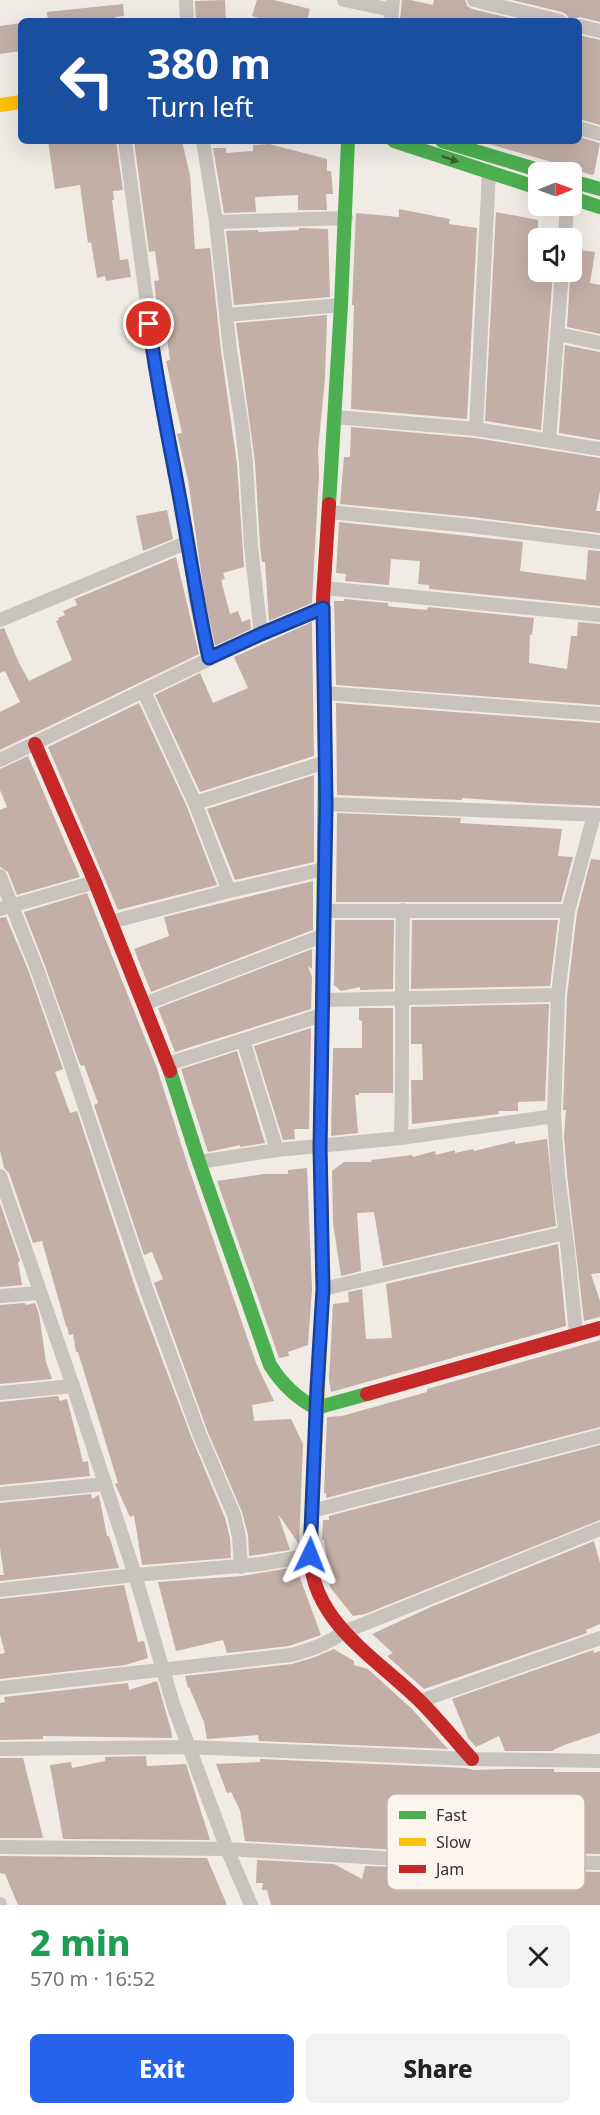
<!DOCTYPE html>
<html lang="en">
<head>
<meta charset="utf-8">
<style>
  body { margin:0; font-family:"Noto Sans",sans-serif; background:#f2f2f2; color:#222; height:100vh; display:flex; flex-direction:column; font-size:22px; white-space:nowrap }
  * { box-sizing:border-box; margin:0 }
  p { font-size:20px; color:#767676 }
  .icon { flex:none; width:33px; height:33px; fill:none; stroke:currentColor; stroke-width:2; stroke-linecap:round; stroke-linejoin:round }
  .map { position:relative; height:1905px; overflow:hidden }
  .details { display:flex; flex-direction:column; background:#fff; flex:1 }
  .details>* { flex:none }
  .guide { position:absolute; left:18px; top:18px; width:564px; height:126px; border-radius:9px; box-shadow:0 6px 24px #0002; background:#1a4fa0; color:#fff; overflow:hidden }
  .needle { width:39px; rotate:89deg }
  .tools { position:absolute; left:528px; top:162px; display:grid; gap:12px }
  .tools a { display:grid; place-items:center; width:54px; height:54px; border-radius:9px; background:#fff; box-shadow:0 6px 24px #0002; font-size:30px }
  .pin { position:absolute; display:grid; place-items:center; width:51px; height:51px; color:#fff; margin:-26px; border:3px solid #fff; border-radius:50%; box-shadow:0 2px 6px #0007 }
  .me { position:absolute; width:66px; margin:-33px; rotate:2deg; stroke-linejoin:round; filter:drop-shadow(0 0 4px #0008) }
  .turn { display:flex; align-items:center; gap:21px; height:126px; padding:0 30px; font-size:27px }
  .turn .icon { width:78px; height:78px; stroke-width:2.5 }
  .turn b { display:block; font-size:42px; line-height:51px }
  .round { display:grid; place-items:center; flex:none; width:63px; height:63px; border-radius:9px; background:#f2f2f2 }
  .summary { display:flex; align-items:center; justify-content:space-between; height:102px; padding:0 30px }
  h1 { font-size:36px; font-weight:800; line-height:45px; color:#1e9e55 }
  .button { display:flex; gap:12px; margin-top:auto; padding:12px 30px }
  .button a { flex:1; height:69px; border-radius:9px; background:#2563eb; color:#fff; font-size:24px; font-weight:800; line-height:69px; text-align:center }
  .button a+a { background:#f2f2f2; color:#222 }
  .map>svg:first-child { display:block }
  .building { fill:#c3afa7 }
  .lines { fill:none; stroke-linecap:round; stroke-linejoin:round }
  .street { stroke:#c9c3be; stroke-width:14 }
  .fast { stroke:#4caf50; stroke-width:14 }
  .slow { stroke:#ffc107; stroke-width:14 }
  .jam { stroke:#c62828; stroke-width:14 }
  .oneway { fill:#415c38 }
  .route-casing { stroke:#184099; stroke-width:15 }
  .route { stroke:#2563eb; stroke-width:10 }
  .key { fill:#fbf5ee; stroke:#c1bab4; stroke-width:1.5 }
  .key-label { font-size:16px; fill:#3b302b }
</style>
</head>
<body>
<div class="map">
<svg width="600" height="1905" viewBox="0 0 600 1905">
  <rect width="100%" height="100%" fill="#f0ebe5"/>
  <g class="building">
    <polygon points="225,0 226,21 196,21 195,1"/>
    <polygon points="257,0 274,0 310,9 307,21 269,21 252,16"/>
    <polygon points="402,0 411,0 433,5 434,0 465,0 467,6 472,9 522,21 410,21 400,19"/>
    <polygon points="512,0 600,0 600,22 580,17 569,21 567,15 562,12"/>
    <polygon points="123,4 124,16 115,17 115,21 48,21 47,12"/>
    <polygon points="21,23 21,51 0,54 0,26"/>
    <polygon points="579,35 600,40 600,125 579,119"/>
    <polygon points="579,137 600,143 594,174 592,175 575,170 556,172 558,166 548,161 489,144 490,141 579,141"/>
    <polygon points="48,141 116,141 123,190 113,191 114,200 112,200 120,260 128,259 131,277 106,281 105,276 97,278 91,242 88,243 80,185 55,189"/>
    <polygon points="134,141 182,141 190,175 195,249 210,248 221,351 237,464 244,567 223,573 225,579 221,580 230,614 238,611 242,622 250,619 251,629 215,646 205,599 188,480 177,434 182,433 166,361 170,360 166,330 160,331 154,281 159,280 157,266 155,251 149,252"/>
    <polygon points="269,144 327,159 327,171 331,171 333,194 326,194 327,210 298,210 298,195 255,197 256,212 224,213 213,148 226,148 226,153 253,151 253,145"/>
    <polygon points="399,209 450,219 449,224 477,228 467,419 351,409 354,305 352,305 356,213 399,217"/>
    <polygon points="496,212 538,220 538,272 553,272 541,430 485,421"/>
    <polygon points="299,228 328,229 330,297 234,305 226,231 258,230 258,232 299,230"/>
    <polygon points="572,249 595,252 590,283 600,285 600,334 567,327"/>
    <polygon points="327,315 325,379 318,450 319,475 312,603 269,621 265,562 262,562 260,545 255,462 236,323"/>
    <polygon points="565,345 600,352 600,440 559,433"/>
    <polygon points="351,427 475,438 600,458 600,491 596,511 600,511 600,533 472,517 340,504 344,457 350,457"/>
    <polygon points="167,510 173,539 143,551 136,516"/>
    <polygon points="339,522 523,542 520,571 586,580 588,550 600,551 600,606 429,589 429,585 418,584 420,561 391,559 389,585 345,581 346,574 336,573"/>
    <polygon points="176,557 199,654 0,750 0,712 20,702 5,671 0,673 0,629 4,628 19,663 29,681 72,660 56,621 59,620 58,618 65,615 63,611 77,605 75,599"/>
    <polygon points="344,599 388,603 388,606 394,607 427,610 428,607 534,618 532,635 530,635 529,663 567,669 571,636 577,636 578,622 600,624 600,705 336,685 334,601 344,601"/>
    <polygon points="312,622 314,756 200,792 155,695 200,673 213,703 248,688 234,657"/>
    <polygon points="139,703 187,807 217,885 118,910 48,747"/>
    <polygon points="336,703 600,723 600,806 531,803 462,798 462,800 337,795"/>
    <polygon points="28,756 80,877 17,895 8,872 0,867 0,810 7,807 0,790 0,769"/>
    <polygon points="314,775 314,862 235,880 207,809"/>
    <polygon points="337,813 461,818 460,823 562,829 558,856 573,857 561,902 336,902"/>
    <polygon points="591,859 600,860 600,1273 591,1274 600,1301 600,1317 584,1321 567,1174 564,1137 566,1110 563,1110 567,996 577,913"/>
    <polygon points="313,881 313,930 151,992 134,949 169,936 164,917"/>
    <polygon points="87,893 157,1068 188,1166 256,1363 274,1401 252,1405 254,1421 291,1419 303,1444 299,1544 278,1514 290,1550 249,1556 248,1535 242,1512 207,1430 154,1283 163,1279 152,1252 144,1255 94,1105 98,1103 84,1065 81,1066 79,1062 45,966 24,912"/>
    <polygon points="6,917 29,972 63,1069 55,1072 70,1113 77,1111 136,1290 191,1436 225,1518 230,1538 231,1558 142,1565 134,1515 130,1517 115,1484 118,1483 78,1352 76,1352 73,1334 69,1335 67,1326 66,1326 42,1241 33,1243 9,1173 4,1168 0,1150 0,918"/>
    <polygon points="335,920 394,920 393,989 360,990 360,987 341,991 334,985"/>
    <polygon points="412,920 558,920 550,986 411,989"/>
    <polygon points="312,949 312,969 308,966 312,977 311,1009 175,1052 158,1008"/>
    <polygon points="549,1004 545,1101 518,1102 518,1111 498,1111 499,1114 412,1124 411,1080 423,1080 422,1044 411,1044 411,1007"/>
    <polygon points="359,1008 393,1008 393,1093 359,1093 359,1095 355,1095 358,1133 331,1136 333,1048 362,1048 362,1021 359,1020"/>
    <polygon points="311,1028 309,1129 294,1129 295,1139 283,1140 254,1046"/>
    <polygon points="237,1051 265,1143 240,1147 240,1145 208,1152 181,1069"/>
    <polygon points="547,1139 556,1226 383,1266 374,1212 357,1213 361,1271 341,1276 333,1223 332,1171 344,1162 372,1162 371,1160 412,1155 413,1157 435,1151 436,1155 455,1150 455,1153 473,1149 474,1151 515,1141 515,1144"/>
    <polygon points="307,1168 312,1289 308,1345 288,1352 289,1356 279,1358 217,1181 264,1174 288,1174 288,1170"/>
    <polygon points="0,1203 20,1261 18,1262 22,1285 0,1287"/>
    <polygon points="558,1244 566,1326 331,1392 329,1379 333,1304 349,1302 348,1292 362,1289 366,1339 392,1338 386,1284"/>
    <polygon points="25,1303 26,1305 35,1303 39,1314 46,1362 52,1379 0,1384 0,1305"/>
    <polygon points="600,1340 600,1427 326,1498 326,1493 324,1493 327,1417 342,1416 427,1392 427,1389"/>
    <polygon points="58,1396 60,1401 67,1399 83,1462 88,1461 90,1476 0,1485 0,1402"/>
    <polygon points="600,1445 600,1520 365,1614 353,1616 330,1587 324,1540 322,1540 323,1520 329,1520 329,1516"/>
    <polygon points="91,1494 92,1499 99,1495 107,1536 109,1536 119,1568 0,1581 0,1575 4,1575 0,1548 0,1503"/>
    <polygon points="594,1541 600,1563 600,1624 586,1630 587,1633 424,1689 387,1656 393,1653 372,1634 431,1607"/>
    <polygon points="296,1567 321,1635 289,1646 227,1653 223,1640 176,1651 158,1582 242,1576"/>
    <polygon points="124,1585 138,1642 144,1641 148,1658 125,1665 0,1679 0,1654 5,1653 0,1635 0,1599"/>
    <polygon points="334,1649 354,1661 354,1665 368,1669 412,1709 448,1749 259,1741 258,1735 207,1739 204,1722 189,1687 188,1688 185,1676 292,1664 315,1657"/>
    <polygon points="593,1650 594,1653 600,1651 600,1733 567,1744 553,1750 553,1751 505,1751 499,1736 476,1747 468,1738 452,1699"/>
    <polygon points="157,1681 171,1730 172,1738 43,1736 43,1739 0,1740 0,1703 5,1702 4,1697 128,1683 129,1690"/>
    <polygon points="146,1756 147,1766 186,1764 210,1840 63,1839 50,1765 71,1762 72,1768 105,1761 105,1757"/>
    <polygon points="0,1758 23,1758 43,1838 0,1838"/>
    <polygon points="260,1759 465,1768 474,1770 512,1769 554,1769 554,1772 600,1772 600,1854 381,1849 245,1841 240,1810 231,1792 227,1793 216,1764 260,1762"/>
    <polygon points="0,1856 207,1858 227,1905 18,1905 5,1874 0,1873"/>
    <polygon points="257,1860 334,1864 362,1879 365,1866 600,1872 600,1905 271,1905 267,1890 262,1890 263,1883 256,1883"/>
  </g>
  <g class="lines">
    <g class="street">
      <polyline points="186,0 187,21"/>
      <polyline points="344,0 392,10"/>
      <polyline points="474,0 560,21"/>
      <polyline points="391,21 393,0"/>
      <polyline points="579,26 600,31"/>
      <polyline points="579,128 600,134"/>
      <polyline points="125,141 156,370 188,542 196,601 209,659"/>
      <polyline points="203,141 216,222 230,350 242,427 246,463 251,546 261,634"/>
      <polyline points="216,222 346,218"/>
      <polyline points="565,238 567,206"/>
      <polyline points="227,315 341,305"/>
      <polyline points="558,334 600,343"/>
      <polyline points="335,417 476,429 600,449"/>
      <polyline points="476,429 489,172"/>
      <polyline points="549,440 562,272"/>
      <polyline points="329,512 471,526 600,542"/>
      <polyline points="324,588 600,615"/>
      <polyline points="0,620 188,542"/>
      <polyline points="144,692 195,803 229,891"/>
      <polyline points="325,693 600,714"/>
      <polyline points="0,760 261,634 323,608"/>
      <polyline points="195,803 326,762"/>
      <polyline points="326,804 600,815"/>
      <polyline points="0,876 37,969 63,1042 147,1291 199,1433 234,1515 239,1537 241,1567"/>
      <polyline points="0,909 95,882"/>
      <polyline points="324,911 568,911 558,995 554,1116 558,1175 568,1252 576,1334"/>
      <polyline points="568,911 594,815"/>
      <polyline points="111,922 229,891 324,869"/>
      <polyline points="322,1000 558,995"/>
      <polyline points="144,1004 322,936"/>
      <polyline points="243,1040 277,1150"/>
      <polyline points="168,1064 322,1015"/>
      <path d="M401,1138c2,-76 0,-152 2,-228"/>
      <polyline points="199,1162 277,1150 401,1138 554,1116"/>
      <polyline points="0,1176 73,1386 135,1575 174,1707 227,1849 251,1905"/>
      <polyline points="323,1289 565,1233"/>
      <polyline points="0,1296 40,1293"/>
      <polyline points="0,1393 73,1386"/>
      <polyline points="0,1494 105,1484"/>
      <polyline points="312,1511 600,1436"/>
      <polyline points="0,1590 135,1575 262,1564 310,1555"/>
      <path d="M0,1688l291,-33c21,-5 36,-11 53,-23l256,-103"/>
      <polyline points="420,1701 600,1638"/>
      <polyline points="0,1749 188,1747 472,1759 600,1761"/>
      <polyline points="0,1847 227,1849 381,1858 600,1863"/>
      <polyline points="0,1904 0,1905"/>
    </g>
    <g class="fast">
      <polyline points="394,141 538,188"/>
      <polyline points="442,141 545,172"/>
      <polyline points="572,181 600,189"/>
      <polyline points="572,198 600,207"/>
      <polyline points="329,504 341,305 348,141"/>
      <polyline points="322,1029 325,756"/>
      <path d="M170,1071l29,91 71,203c12,19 26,33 46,43l51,-14"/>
    </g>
    <g class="slow">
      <polyline points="0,105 21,102"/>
      <polyline points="310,1547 323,1289 322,1233"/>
    </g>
    <g class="jam">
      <polyline points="35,744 95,882 170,1071"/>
      <polyline points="325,756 323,598 329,504"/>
      <polyline points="322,1233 320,1147 322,1029"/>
      <polyline points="367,1394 600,1328"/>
      <path d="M310,1547c-3,72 64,109 109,153 19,19 36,40 53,59"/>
    </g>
  </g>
  <defs><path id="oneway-solid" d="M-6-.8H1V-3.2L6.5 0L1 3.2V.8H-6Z" transform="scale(1.5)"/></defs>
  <use class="oneway" href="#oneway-solid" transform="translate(450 159) rotate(18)"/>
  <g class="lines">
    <g class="route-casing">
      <path id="route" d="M149,324c8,61 21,121 32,181 9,51 17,103 28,153l52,-24 62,-26 3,196 -6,343 3,142 -6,99 -7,167"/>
    </g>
    <use href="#route" class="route"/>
  </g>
  <rect x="387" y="1794" width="198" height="96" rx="9" class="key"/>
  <rect x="399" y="1811" width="27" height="8" fill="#4caf50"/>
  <rect x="399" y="1838" width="27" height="8" fill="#ffc107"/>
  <rect x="399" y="1865" width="27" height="8" fill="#c62828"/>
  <g class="key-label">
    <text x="436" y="1821">Fast</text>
    <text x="436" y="1848">Slow</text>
    <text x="436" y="1875">Jam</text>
  </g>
</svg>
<div class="tools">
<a><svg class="needle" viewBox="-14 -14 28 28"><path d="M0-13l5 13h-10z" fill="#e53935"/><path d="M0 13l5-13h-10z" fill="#767676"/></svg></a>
<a><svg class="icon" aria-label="sound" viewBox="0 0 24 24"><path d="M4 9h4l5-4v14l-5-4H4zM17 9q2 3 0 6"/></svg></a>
</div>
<div class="pin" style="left:149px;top:324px;background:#d93025"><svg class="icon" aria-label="arrive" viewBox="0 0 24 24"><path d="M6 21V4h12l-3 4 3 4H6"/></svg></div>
<svg class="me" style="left:310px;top:1555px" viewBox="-20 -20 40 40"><path d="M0-17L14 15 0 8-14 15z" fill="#2563eb" stroke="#fff" stroke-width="4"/></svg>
<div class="guide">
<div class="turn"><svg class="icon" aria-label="left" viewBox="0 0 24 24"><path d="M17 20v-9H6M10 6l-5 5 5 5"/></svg><div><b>380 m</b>Turn left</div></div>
</div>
</div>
<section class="details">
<div class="summary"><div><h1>2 min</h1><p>570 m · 16:52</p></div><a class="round"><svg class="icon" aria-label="close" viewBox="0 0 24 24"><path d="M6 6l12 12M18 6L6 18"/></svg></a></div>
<div class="button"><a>Exit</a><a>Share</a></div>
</section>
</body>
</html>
